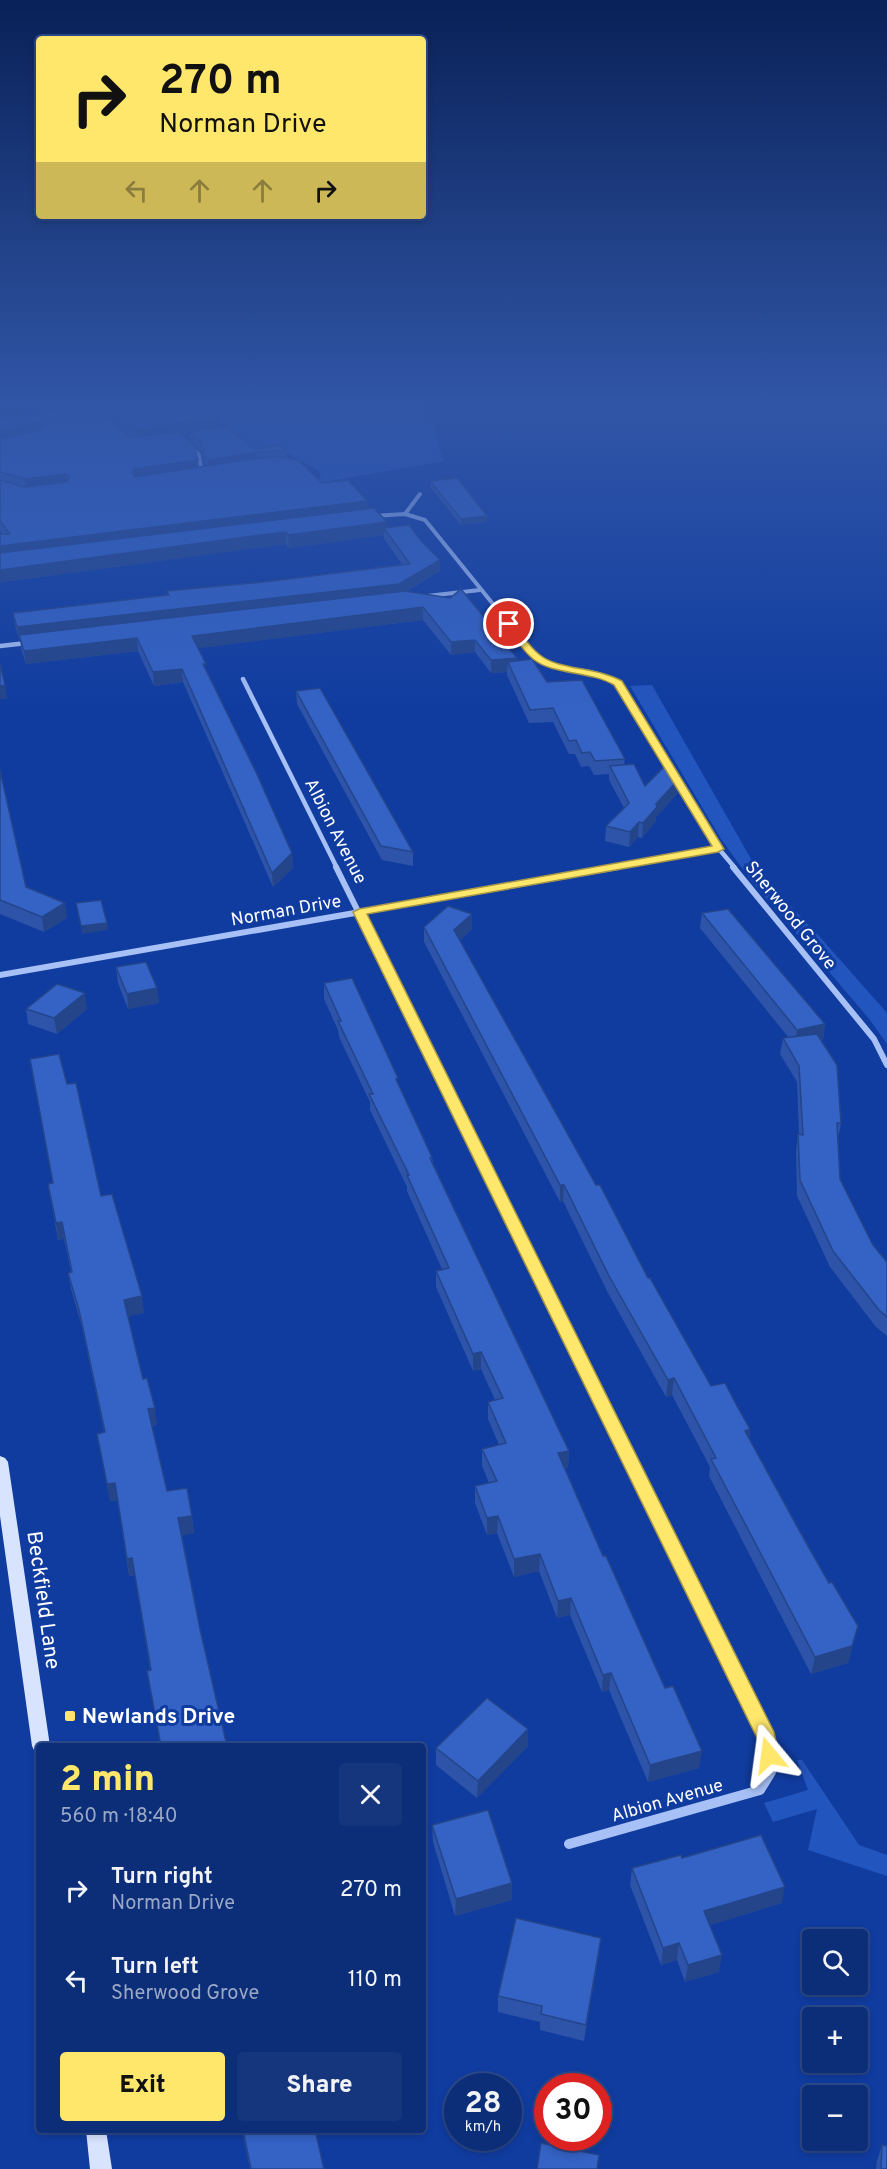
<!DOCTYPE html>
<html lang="en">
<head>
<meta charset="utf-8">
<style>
  body { margin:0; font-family:Overpass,sans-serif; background:#15357d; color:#f1f3f6; height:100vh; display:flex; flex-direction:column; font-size:22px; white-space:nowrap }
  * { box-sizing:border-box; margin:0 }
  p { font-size:20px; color:#9aa8c6 }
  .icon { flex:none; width:33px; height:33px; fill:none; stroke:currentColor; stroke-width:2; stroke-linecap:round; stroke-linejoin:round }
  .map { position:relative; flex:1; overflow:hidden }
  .side { position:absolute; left:36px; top:1743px; width:390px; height:390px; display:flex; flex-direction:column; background:#0c2d78; border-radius:6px; box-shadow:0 3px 9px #0003,0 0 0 2px #2c498a }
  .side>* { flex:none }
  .top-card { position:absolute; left:36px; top:36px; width:390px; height:183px; border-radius:6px; box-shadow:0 3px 9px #0003,0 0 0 2px #2c498a; background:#ffe76c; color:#111; overflow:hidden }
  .tools { position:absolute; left:802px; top:1929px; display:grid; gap:12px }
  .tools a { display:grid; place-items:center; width:66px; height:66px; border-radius:6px; background:#0c2d78; box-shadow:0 3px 9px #0003,0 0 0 2px #2c498a; font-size:30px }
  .speed { position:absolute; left:444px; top:2073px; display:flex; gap:12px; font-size:30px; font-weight:700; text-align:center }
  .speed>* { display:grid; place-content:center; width:78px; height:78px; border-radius:50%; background:#0c2d78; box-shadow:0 3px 9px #0003,0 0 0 2px #2c498a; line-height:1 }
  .speed small { font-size:15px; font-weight:400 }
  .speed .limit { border:9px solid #d22; background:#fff; color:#111 }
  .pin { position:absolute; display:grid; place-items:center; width:51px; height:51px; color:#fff; margin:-26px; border:3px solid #fff; border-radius:50%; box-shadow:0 2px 6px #0007 }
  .me { position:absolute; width:66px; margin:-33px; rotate:344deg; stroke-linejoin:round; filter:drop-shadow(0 0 4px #0008) }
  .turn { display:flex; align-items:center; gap:21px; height:126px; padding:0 24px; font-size:27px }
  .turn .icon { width:78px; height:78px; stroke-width:2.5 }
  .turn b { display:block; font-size:42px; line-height:51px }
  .lanes { display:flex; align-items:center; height:57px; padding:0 24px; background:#0003; justify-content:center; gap:30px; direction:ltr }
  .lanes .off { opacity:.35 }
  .round { display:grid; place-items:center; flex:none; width:63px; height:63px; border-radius:6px; background:#15357d }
  .head { display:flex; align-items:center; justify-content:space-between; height:102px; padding:0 24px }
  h1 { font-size:36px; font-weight:800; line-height:45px; color:#ffe76c }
  .action { display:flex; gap:12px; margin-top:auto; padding:12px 24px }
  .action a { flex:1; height:69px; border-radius:6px; background:#ffe76c; color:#111; font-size:24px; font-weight:800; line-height:69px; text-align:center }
  .action a+a { background:#15357d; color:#f1f3f6 }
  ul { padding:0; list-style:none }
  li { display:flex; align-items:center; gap:18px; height:90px; padding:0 24px }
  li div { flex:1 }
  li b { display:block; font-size:22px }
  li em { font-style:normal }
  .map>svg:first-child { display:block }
  .green { fill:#2355be }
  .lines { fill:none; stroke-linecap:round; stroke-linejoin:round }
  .street-far4 { stroke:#a7c0f5; stroke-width:4 }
  .street-far3 { stroke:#a7c0f5; stroke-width:4.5 }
  .street-far2 { stroke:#a7c0f5; stroke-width:6 }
  .street-far1 { stroke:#a7c0f5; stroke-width:8 }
  .street { stroke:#a7c0f5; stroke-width:10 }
  .secondary { fill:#d8e3fe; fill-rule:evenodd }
  .wall { fill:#2d54a9; fill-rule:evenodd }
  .shaded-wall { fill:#24458a }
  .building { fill:#3462c5; stroke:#24458a; stroke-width:1.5 }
  .route { fill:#ffe76c; stroke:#a69646; stroke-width:1.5 }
  .poi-dot { fill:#ffe76c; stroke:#103ca0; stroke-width:2 }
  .labels { text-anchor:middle; stroke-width:6; stroke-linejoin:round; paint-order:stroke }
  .street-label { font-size:18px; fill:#fff; stroke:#103ca0 }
  .near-street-label { font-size:21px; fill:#fff; stroke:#103ca0 }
  .near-poi-label { font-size:21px; font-weight:bold; fill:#fff; stroke:#103ca0; text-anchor:start }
</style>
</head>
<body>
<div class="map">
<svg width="887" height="2169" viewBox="0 0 887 2169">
  <rect width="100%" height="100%" fill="#103ca0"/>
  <g class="green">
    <path d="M204,406h213l14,14 12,41 -125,22 3,-10c-11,-10 -22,-10 -32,-20l-30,4z"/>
    <polygon points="652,685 759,873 819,936 887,1013 887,1044 870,1020 750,879 721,839 630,686"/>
    <polygon points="797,1760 802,1760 859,1845 887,1855 887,1876 808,1850 817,1809 773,1822 764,1803 808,1790"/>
  </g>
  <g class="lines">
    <g class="street-far4">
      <polyline points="190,446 199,455 201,468 205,472"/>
      <polyline points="405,514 420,494"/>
      <polyline points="373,516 405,514 425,520 497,609"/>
      <polyline points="427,596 480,590"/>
    </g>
    <g class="street-far3">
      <path d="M496,607c10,13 30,43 42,51 22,16 56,8 80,25l101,166 16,19"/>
      <polyline points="0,646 27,643"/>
      <polyline points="243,679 337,868"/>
      <polyline points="609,868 719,849"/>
    </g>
    <g class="street-far2">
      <polyline points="336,867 501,1200"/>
      <polyline points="733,867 874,1039 887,1065"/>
      <polyline points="0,975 618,867"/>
    </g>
    <polyline class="street-far1" points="500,1199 711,1625"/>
    <polyline class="street" points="569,1844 760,1790 771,1772 767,1738 711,1624"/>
    <g class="secondary">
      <polygon points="0,1456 5,1458 8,1462 50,1746 39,1746 39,1753 35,1752 32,1746 0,1516"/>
      <polygon points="86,2130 106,2130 112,2169 90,2169"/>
    </g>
  </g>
  <g class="wall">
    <path d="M0,406h35l1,7 8,-1 -6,-6h168l14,22 34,21 32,2 1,7 35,25 45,18 1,8 19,13v6l35,14 18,18v11l-33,20 110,67v3l30,21 78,77 -1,6 21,21 33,-6 -1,14 -21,23v4l-14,17 -4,-1 -9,10 -24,-6 1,-15 18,-18 -15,-28v-6l-15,1 -5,-9 -8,1 -6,-13h-6l-16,-32 -24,1 -22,-48v-3l-16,1 -16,-21 -24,3 -28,-35 -225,28 8,23 86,182 1,15 -20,19 -90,-205 -29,4 -16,-35 -112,13 -5,-16 -1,-9h-1l-4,-14 -2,-12 155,-18 -1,-4 97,-9 138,-18 -18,-25v-4l-95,13 -3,-4 -32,4 -243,33 -11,2v-49h3l-3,-3zM190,433l1,8 11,12 3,13 -7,1v-7l-16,-26z"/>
    <polygon points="430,481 487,522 461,525 430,487"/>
    <polygon points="296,691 413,852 413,866 382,860 297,704"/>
    <polygon points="0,770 26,887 67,918 44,932 0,914"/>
    <polygon points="702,913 825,1024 823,1040 821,1040 841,1123 838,1139 840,1179 873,1245 887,1262 887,1336 876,1327 830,1267 797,1196 796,1151 798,1134 799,1135 797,1082 780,1054 783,1038 789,1038 700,928"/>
    <polygon points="424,927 472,929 460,940 648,1278 711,1386 750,1429 749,1438 829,1583 858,1626 848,1663 811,1674 709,1476 710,1467 672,1395 666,1397 608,1293 563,1201 560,1202 424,942"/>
    <polygon points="116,967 157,988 159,1003 128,1009 118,983"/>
    <polygon points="324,983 398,1085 432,1157 433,1163 569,1451 568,1468 565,1468 603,1556 699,1768 648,1782 609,1690 602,1692 570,1615 557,1618 539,1571 514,1577 497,1533 487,1535 475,1503 475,1486 489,1483 482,1466 482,1449 499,1445 488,1419 488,1402 495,1400 481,1369 473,1371 436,1287 436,1271 442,1269 407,1191 407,1187 370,1110 370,1102 339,1037 338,1030 324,999"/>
    <polygon points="26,1009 87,1009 57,1034 28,1024"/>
    <polygon points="67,1084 101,1196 144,1313 128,1316 143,1379 157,1425 152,1426 167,1491 192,1516 194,1533 182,1535 200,1629 227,1746 161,1746 147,1671 150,1670 135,1575 129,1576 118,1500 110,1501 97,1434 104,1432 82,1327 71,1289 68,1273 71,1272 64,1239 58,1240 48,1184 53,1183"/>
    <polygon points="528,1729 528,1746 477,1798 436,1765 436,1748"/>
    <polygon points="432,1825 512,1900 455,1916 433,1842"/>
    <polygon points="682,1858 782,1903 710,1925 719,1972 685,1982 677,1960 661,1965 630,1885 632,1868"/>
    <polygon points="599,1954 584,2041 540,2030 540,2022 498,2012 498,1996"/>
    <polygon points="242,2130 315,2130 324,2169 250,2169"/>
    <polygon points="882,2145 887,2169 876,2169 877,2161"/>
  </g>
  <g class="shaded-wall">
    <polygon points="28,406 35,406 37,416 0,420 0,409"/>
    <polygon points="46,406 100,406 101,411 47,414"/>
    <polygon points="219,418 220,429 137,440 136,429"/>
    <polygon points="40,422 42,433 0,442 0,430"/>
    <polygon points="256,452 256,461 209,470 208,460"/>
    <polygon points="198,460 199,471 136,481 132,473 135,469"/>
    <polygon points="66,474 68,486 26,491 25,479"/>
    <polygon points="367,501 368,513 0,559 0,546"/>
    <polygon points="487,516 487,522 461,525 461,519"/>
    <polygon points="387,522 388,533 384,528 384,535 289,548 288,535"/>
    <polygon points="286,532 286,544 11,581 0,583 0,570 9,568"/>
    <polygon points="440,560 440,571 399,595 19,635 20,639 19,639 17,627"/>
    <polygon points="423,607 423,620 193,649 192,636"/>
    <polygon points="137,638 138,651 26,664 24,651"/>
    <polygon points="475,640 475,652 451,655 451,642"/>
    <polygon points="517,658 517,671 508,662 507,672 491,673 491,660"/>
    <polygon points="182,669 183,682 154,686 153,672"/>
    <polygon points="5,685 7,699 0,699 0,686"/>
    <polygon points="678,780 677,794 656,817 656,821 642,838 643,823 656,804"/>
    <polygon points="639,822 638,837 629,847 630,832"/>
    <polygon points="292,853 293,868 273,887 272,873"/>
    <polygon points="65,903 67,918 44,932 42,917"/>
    <polygon points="472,914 472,929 454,945 454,930"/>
    <polygon points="107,923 108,930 82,934 81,926"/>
    <polygon points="157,988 159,1003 128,1009 127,994"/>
    <polygon points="85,993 87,1009 57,1034 54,1018"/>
    <polygon points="825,1024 823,1040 795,1045 797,1030"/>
    <polygon points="560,1185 564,1185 563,1201 560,1202"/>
    <polygon points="62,1222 64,1239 58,1240 56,1223"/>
    <polygon points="142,1296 144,1313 126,1317 124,1300"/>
    <polygon points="481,1352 481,1369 473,1371 473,1354"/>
    <polygon points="674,1378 672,1395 666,1397 668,1380"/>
    <polygon points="155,1408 157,1425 150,1426 148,1409"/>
    <polygon points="750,1429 748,1446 745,1431"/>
    <polygon points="569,1451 568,1468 557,1470 558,1453"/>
    <polygon points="115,1483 118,1500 110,1501 107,1484"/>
    <polygon points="192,1516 194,1533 181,1536 178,1518"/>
    <polygon points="498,1516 497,1533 487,1535 487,1518"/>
    <polygon points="540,1554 539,1571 514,1577 514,1559"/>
    <polygon points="132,1558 135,1575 129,1576 127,1559"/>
    <polygon points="571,1598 570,1615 557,1618 558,1601"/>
    <polygon points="858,1626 848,1663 811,1674 815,1657"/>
    <polygon points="611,1673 609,1690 602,1692 603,1675"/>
    <polygon points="528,1729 528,1746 477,1798 478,1781"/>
    <polygon points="702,1751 699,1768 648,1782 650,1765"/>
    <polygon points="512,1883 512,1900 455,1916 456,1899"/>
    <polygon points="785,1887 782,1903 701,1928 704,1911"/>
    <polygon points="601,1938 599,1954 584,2041 586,2025"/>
    <polygon points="679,1943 677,1960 661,1965 663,1948"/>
    <polygon points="722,1955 719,1972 685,1982 688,1965"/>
  </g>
  <g class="building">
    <polygon points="0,406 28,406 0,409"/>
    <polygon points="106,406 206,406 219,418 136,429 130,426"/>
    <polygon points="77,408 97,408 126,434 136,437 179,432 194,446 198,460 135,469 132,473 135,477 257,458 281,457 298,460 322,483 348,480 367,501 0,546 0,534 10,534 0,521 0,480 24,487 67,482 70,476 66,474 25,479 0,472 0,439 39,430 43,427 40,422 0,430 0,417"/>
    <polygon points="227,427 254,449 280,445 286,451 256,452 208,460 204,456 202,443 190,432"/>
    <polygon points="457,478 487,516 461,519 430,481"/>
    <polygon points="374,508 387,522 288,535 286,532 253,536 0,570 0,553"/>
    <polygon points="409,525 422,542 440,560 399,584 17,627 13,613 169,595 167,591 264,582 410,564 384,528"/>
    <polygon points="461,589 517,658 491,660 475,640 451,642 423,607 192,636 206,664 203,664 256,772 292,853 272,873 182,669 153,672 137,638 24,651 19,635 405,591 450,598"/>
    <polygon points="532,659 547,682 582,680 625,759 595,761 590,752 582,753 576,740 569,741 553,708 530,710 508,662"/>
    <polygon points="0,663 5,685 0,686"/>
    <polygon points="320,688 413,852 381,846 296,691"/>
    <polygon points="634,764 645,786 664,767 678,780 656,804 657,807 643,823 639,822 630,832 606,826 629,803 610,766"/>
    <polygon points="0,770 26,887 65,903 42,917 0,900"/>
    <polygon points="101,900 107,923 81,926 76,903"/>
    <polygon points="448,906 472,914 454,930 596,1185 600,1185 648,1278 650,1278 711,1386 725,1383 737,1406 750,1429 745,1431 805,1541 829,1583 832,1582 858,1626 852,1646 815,1657 711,1459 716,1458 674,1378 668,1380 609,1276 564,1185 560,1185 424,927"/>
    <polygon points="728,909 825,1024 797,1030 702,913"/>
    <polygon points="146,962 157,988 127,994 116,967"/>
    <polygon points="352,978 398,1078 396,1079 432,1157 430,1158 569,1451 558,1453 603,1556 606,1556 665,1688 673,1686 702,1751 650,1765 611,1673 603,1675 571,1598 558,1601 540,1554 514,1559 498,1516 487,1518 475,1486 497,1481 482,1449 506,1443 488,1402 503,1398 481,1352 473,1354 436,1271 449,1268 407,1175 409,1175 369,1094 373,1094 338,1021 341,1021 324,983"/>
    <polygon points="57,984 85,993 54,1018 26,1009"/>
    <polygon points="817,1034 837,1065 841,1123 837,1123 840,1179 873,1245 887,1262 887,1317 879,1310 833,1251 800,1180 798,1134 803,1135 799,1066 783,1038"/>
    <polygon points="59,1054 67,1084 76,1083 101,1196 112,1194 142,1296 124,1300 143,1379 147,1378 155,1408 148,1409 167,1491 187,1488 192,1516 178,1518 200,1629 227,1746 161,1746 147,1671 151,1670 132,1558 127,1559 115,1483 107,1484 97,1434 105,1432 79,1310 68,1273 72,1272 62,1222 56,1223 48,1184 53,1183 30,1059"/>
    <polygon points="487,1698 528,1729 478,1781 436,1748"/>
    <polygon points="488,1810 512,1883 456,1899 432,1825"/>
    <polygon points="761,1835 785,1887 704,1911 722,1955 688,1965 679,1943 663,1948 632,1868 681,1855 682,1858"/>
    <polygon points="516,1918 601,1938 586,2025 541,2014 542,2006 498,1996"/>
    <polygon points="243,2130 315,2130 324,2169 251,2169"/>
    <polygon points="541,2143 599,2155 597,2169 537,2169"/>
    <polygon points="882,2145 887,2146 887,2169 881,2169"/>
  </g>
  <linearGradient id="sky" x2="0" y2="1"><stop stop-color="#092158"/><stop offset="0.57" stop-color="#3156a7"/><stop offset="1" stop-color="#3156a7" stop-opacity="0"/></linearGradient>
  <rect width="887" height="709" fill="url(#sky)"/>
  <path class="route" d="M505,622h7c9,10 17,25 28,33 18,15 58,12 82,26l102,168 -6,3 -351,62 407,818 5,23 -3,6 -7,3 -7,-3 -5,-23 -404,-826 6,-3 353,-63 -98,-161c-23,-14 -62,-10 -81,-26 -11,-9 -19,-23 -28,-33z"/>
  <rect class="poi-dot" x="64" y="1710" width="12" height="12" rx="3"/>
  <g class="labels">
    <g class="street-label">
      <text transform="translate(336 831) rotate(63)" y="6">Albion Avenue</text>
      <text transform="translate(286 910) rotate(-10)" y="6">Norman Drive</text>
      <text transform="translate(791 915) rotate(51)" y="6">Sherwood Grove</text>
      <text transform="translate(667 1800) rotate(-16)" y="6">Albion Avenue</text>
    </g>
    <g class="near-street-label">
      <text transform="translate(44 1600) rotate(82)" y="7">Beckfield Lane</text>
    </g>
    <g class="near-poi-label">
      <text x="82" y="1723">Newlands Drive</text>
    </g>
  </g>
</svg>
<div class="tools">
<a><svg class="icon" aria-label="search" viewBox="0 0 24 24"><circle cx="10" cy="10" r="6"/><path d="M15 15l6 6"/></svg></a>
<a>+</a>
<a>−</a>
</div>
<div class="speed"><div>28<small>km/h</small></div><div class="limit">30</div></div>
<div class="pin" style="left:509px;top:624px;background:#d93025"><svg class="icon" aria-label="arrive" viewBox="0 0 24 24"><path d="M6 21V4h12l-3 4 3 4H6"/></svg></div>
<svg class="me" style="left:769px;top:1755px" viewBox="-20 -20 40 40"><path d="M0-17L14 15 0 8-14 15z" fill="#ffe76c" stroke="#fff" stroke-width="4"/></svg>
<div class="top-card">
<div class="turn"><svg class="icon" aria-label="right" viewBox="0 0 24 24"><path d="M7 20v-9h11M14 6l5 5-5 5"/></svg><div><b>270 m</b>Norman Drive</div></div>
<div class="lanes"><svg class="icon off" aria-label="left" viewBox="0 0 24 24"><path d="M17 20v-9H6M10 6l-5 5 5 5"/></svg><svg class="icon off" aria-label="ahead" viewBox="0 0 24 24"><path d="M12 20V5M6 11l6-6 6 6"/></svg><svg class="icon off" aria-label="ahead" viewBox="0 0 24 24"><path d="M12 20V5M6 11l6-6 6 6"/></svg><svg class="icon" aria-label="right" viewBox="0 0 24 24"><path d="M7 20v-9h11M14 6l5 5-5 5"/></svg></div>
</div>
<section class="side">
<div class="head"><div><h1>2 min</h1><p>560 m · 18:40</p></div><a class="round"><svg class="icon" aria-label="close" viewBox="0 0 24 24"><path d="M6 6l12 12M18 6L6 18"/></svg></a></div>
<ul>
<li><svg class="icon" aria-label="right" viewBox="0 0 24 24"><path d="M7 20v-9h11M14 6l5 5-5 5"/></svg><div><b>Turn right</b><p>Norman Drive</p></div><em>270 m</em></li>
<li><svg class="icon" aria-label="left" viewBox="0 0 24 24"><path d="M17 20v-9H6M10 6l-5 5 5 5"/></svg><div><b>Turn left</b><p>Sherwood Grove</p></div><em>110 m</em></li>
</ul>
<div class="action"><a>Exit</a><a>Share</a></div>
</section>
</div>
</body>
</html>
